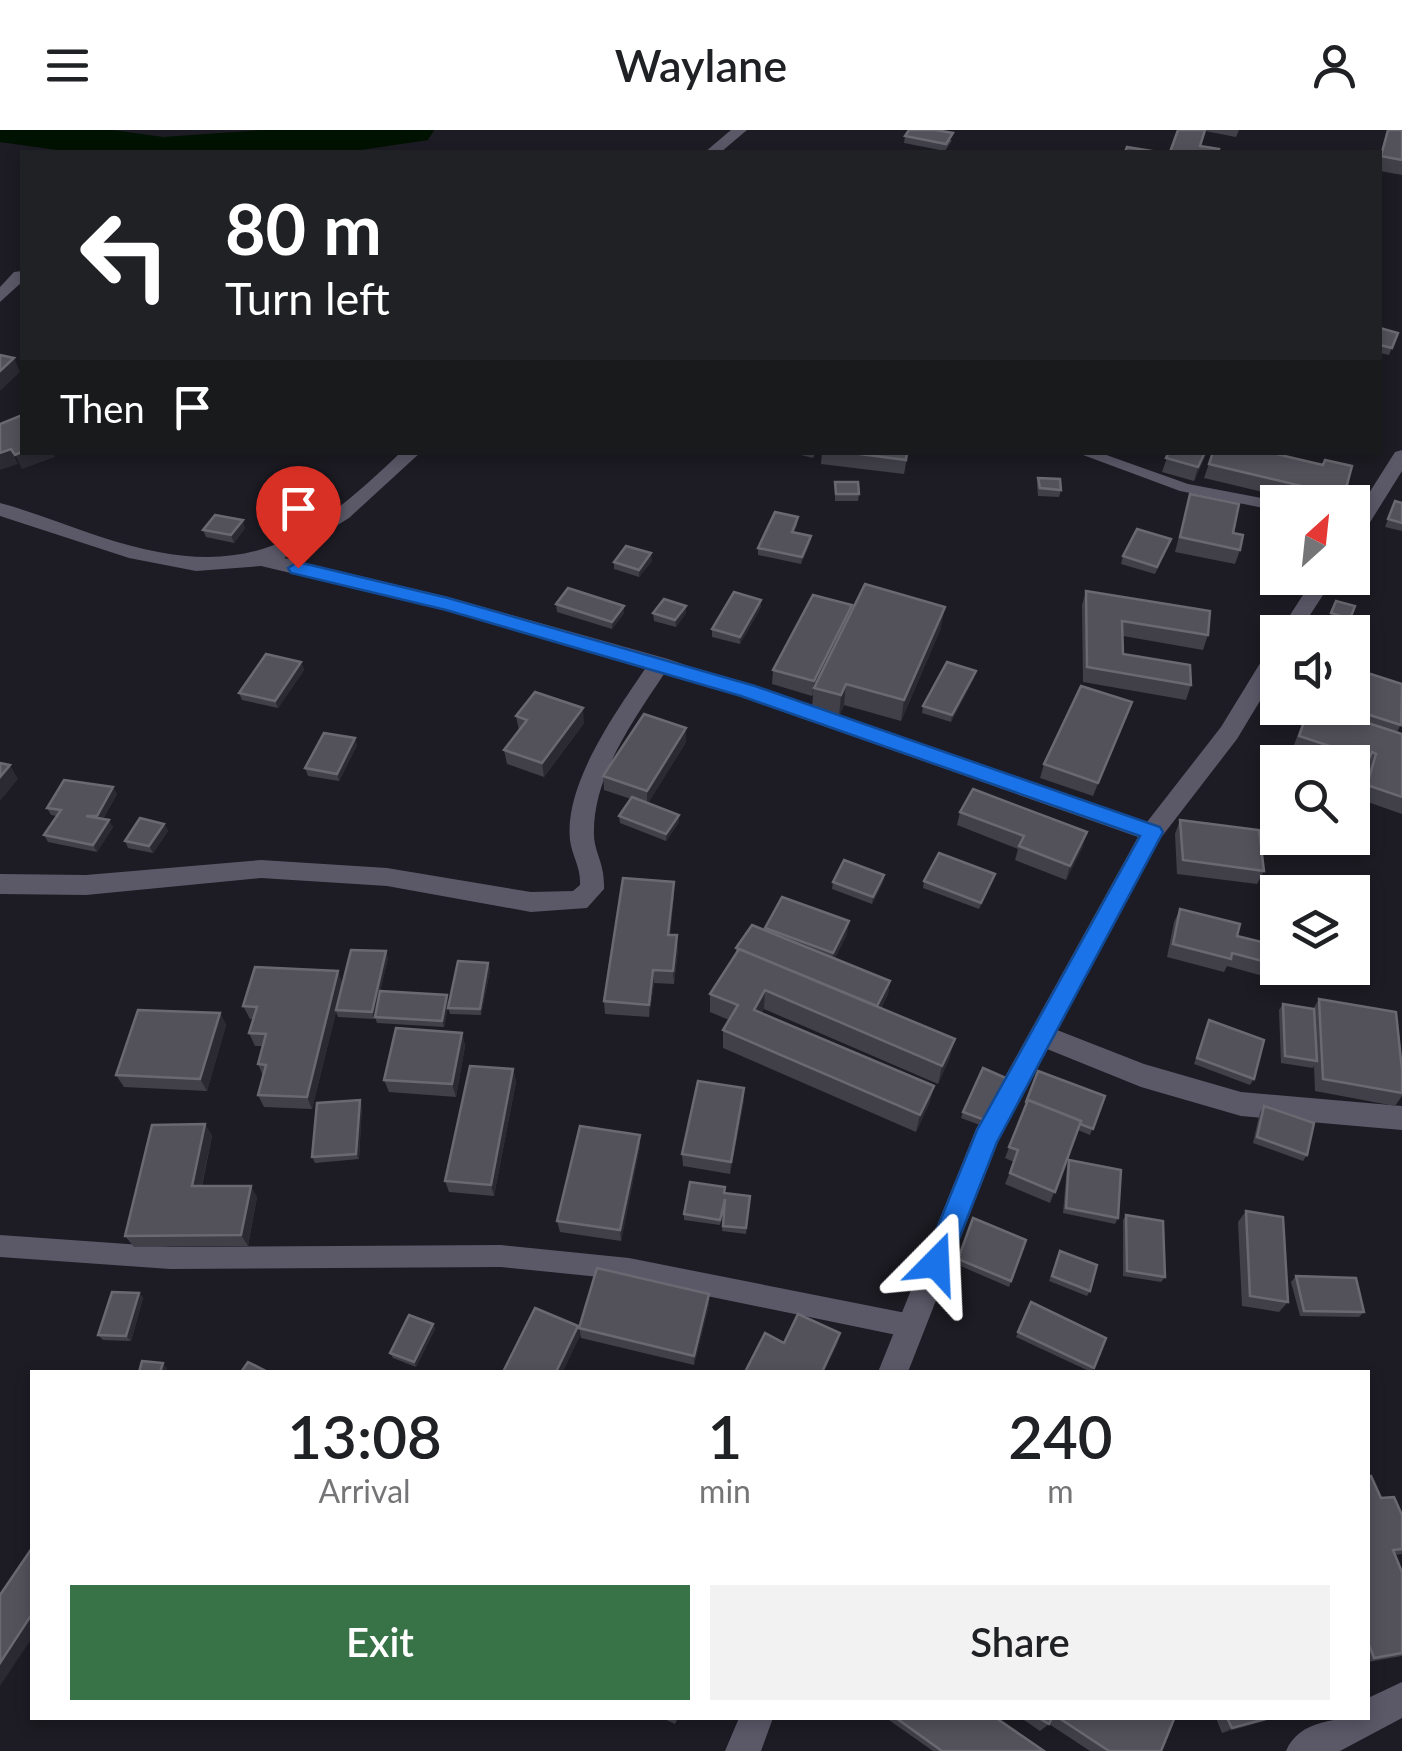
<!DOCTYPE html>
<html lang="en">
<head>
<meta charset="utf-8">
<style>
  body { margin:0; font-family:Lato,sans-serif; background:#f2f2f2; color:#202124; height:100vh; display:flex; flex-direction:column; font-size:38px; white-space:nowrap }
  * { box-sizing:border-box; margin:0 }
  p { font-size:32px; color:#757577 }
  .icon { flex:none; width:55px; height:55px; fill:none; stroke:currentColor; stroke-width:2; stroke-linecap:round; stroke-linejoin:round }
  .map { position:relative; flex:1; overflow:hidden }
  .panel { position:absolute; left:30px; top:1240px; width:1340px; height:350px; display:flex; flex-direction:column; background:#fff; border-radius:0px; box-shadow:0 5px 15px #0003 }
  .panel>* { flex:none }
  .hud { position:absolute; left:20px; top:20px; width:1362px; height:305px; border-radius:0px; box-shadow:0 5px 15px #0003; background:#202124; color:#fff; overflow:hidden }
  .needle { width:65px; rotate:27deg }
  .controls { position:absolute; left:1260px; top:355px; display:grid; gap:20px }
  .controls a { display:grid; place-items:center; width:110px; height:110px; border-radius:0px; background:#fff; box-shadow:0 5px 15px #0003; font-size:50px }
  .pin { position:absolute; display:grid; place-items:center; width:85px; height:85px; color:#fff; margin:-102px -42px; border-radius:50% 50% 50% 0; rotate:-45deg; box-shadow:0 0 10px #0007 }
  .pin .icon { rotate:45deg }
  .me { position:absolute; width:110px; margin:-55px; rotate:21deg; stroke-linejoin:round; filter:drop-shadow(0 0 8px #0008) }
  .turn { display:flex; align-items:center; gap:35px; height:210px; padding:0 40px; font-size:45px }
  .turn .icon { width:130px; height:130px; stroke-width:2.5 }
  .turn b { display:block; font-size:70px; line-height:85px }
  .then { display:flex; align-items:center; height:95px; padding:0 40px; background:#0003; gap:20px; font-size:38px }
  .eta { display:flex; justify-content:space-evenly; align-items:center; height:170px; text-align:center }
  .eta b { font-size:60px; font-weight:600; line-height:70px }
  .action { display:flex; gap:20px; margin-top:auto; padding:20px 40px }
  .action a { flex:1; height:115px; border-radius:0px; background:#387247; color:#fff; font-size:40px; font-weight:600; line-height:115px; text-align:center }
  .action a+a { background:#f2f2f2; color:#202124 }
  header { display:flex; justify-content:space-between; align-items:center; height:130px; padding:0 40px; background:#fff; font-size:45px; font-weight:600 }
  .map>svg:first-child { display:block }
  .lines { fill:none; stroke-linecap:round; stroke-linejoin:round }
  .river { fill:#001201; fill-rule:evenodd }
  .service { fill:#5b5968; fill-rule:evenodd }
  .minor { fill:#5b5968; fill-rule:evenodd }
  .wall { fill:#414049 }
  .shaded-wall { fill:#2b2a33 }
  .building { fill:#53525b; stroke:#6a6971; stroke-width:2.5 }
  .route { fill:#1a73e8; stroke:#114b97; stroke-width:2.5 }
</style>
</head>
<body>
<header><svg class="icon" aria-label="menu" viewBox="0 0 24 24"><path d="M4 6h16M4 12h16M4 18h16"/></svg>Waylane<svg class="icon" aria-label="person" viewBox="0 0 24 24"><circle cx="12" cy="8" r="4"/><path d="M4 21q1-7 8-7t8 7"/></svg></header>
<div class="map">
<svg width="1402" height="1621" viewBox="0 0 1402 1621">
  <rect width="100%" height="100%" fill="#1d1b23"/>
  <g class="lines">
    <polygon class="river" points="0,0 113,0 163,7 262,0 434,0 428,10 347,22 71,22 0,12"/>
    <g class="service">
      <polygon points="1075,322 1098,322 1188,354 1283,372 1278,372 1278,381 1180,361"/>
      <polygon points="0,1105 170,1117 501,1115 629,1128 911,1184 919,1188 923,1196 919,1204 911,1208 629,1150 501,1137 170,1139 0,1127"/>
    </g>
    <g class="minor">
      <polygon points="731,0 747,0 721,22 705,22"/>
      <polygon points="22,141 22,152 0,172 0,157 14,142"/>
      <polygon points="1402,320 1402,341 1359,410 1352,412 1352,390 1395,322"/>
      <path d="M401,322h20l-72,66 -65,40 164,39 220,62 479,163 74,-95 49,-80 8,-2v26l-41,68 -77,100 -103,191 87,34 97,28 161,14v24l-161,-14 -100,-29 -94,-38 -49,93 -90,230h-30l98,-243 162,-292 -399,-141 -75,-22c-31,47 -72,103 -70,162 1,18 11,28 10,53l-17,19 -56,4 -144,-26 -126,-8 -175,17 -86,-1v-20l86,1 175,-15 126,8 144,24 42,-1 7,-6c1,-18 -8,-29 -10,-45 -6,-56 46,-128 75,-171l-199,-59 -185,-44 -65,5 -67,-13 -129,-42v-13c34,9 67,23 101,34 139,45 199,13 300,-85z"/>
      <polygon points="1314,448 1334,448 1299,502 1279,502"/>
      <path d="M1402,1552v36l-62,33h-54c13,-31 52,-33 82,-33v-20z"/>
      <polygon points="739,1588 773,1588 761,1621 725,1621"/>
    </g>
  </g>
  <g class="wall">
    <polygon points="1178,0 1239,0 1236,7 1205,1 1201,16 1170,22"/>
    <polygon points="1388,0 1402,0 1402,45 1380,41 1380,25"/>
    <polygon points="905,6 952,10 945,21 904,13"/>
    <polygon points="1380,198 1398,203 1389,225 1380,223"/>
    <polygon points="789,322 816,322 813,328"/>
    <polygon points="822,322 908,322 904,344 821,334"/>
    <polygon points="1169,322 1207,322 1194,351 1162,342"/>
    <polygon points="1213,322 1344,366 1341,372 1304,372 1204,348"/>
    <polygon points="1038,348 1061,360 1059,367 1038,366 1037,355"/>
    <polygon points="835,352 859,364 858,371 835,371"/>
    <polygon points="1190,364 1233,403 1240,420 1235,434 1175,422"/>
    <polygon points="1395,371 1402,373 1402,401 1385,397"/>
    <polygon points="798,387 797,395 794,402 811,406 810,413 801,434 758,425 758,418"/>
    <polygon points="245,398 234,413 206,407 203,400"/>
    <polygon points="1171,409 1155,444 1121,434 1123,426"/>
    <polygon points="652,431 639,447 614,439 614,432"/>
    <polygon points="1086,461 1208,505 1203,520 1123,506 1123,524 1191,555 1186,570 1083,552 1082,475"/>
    <polygon points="761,470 761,477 740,514 712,507 712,499"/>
    <polygon points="1336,471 1350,489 1347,497 1328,491"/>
    <polygon points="556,474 624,483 612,499 557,482"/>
    <polygon points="852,475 851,483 941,498 901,591 844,575 839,586 812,578 813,564 812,566 772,554 773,540"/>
    <polygon points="686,476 686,483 676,497 654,491 653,483"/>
    <polygon points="301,532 304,540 278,578 242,570 239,563"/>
    <polygon points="974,548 951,592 922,583 923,576"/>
    <polygon points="1132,572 1093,666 1040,648 1044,634"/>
    <polygon points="1303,578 1352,578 1402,592 1397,602 1402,604 1402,684 1359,669 1369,638 1365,636 1361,644 1352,640 1352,632 1329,632 1292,620 1307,581 1303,579"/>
    <polygon points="516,586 584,593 544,647 507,634 504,620 519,601"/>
    <polygon points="686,612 648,673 679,685 679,692 666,711 620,693 619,686 631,669 604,660 603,646"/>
    <polygon points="357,615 339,651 308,646 305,638"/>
    <polygon points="117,664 103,689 113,697 97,722 48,712 44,705 57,686 51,685 47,678"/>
    <polygon points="960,682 1083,716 1066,750 1015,730 1018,719 957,695"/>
    <polygon points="1180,690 1264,741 1257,754 1177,744 1175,704"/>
    <polygon points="164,694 168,701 153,723 128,718 125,711"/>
    <polygon points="995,744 979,779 923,758 924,751"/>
    <polygon points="884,745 883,752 872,774 832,759 833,752"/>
    <polygon points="674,752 674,765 670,805 678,819 674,854 654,853 649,887 605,884 604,871"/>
    <polygon points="1180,779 1237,806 1278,816 1278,838 1281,838 1274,849 1227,836 1224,842 1167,827 1174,792"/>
    <polygon points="765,798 847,804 835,828 890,851 888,864 881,878 950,927 938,954 764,879 761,883 934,956 929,974 916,1002 723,918 723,900 729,890 710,882 710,864 736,823 736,818 765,800"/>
    <polygon points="388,828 380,861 449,872 444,897 377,893 375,887 376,880 374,889 338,887 336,882 312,979 264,977 258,965 263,946 258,934 263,916 255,916 249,903 253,889 250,889 243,876 343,853"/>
    <polygon points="488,833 490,840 481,885 450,884 448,878"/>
    <polygon points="1319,869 1402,940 1402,966 1395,976 1315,961 1314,936 1313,938 1281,933 1279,880 1283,874 1313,879"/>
    <polygon points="220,883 226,895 207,961 124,957 116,945"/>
    <polygon points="1209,890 1254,949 1250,955 1194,934"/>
    <polygon points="462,903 465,916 456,967 389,962 384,950"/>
    <polygon points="513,939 516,952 494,1066 449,1062 445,1051"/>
    <polygon points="1038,941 1105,966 1090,1005 1078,1000 1050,1073 1005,1054 1014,1032 1005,1028"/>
    <polygon points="1008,949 988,998 961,988 963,982"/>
    <polygon points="744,958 744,970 730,1044 683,1036 682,1024"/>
    <polygon points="362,976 359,1029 315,1033 312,1027"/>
    <polygon points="1264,976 1307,1025 1303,1031 1253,1013 1260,982"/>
    <polygon points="205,994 212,1006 202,1056 257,1067 248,1116 134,1117 125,1106"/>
    <polygon points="640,1005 640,1016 621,1111 560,1102 557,1091"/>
    <polygon points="1069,1030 1118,1088 1115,1094 1063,1083 1067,1036"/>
    <polygon points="724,1063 750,1066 746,1104 722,1101 724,1078 720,1095 684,1090 684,1084"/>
    <polygon points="1246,1081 1288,1172 1279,1182 1242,1176 1238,1092"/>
    <polygon points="1126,1085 1165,1147 1161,1152 1123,1146 1123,1090"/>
    <polygon points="1026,1110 1009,1157 956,1134 958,1129"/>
    <polygon points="1060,1121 1090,1161 1087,1166 1049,1151"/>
    <polygon points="1296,1146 1364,1182 1359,1187 1300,1186 1291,1152"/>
    <polygon points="139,1163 143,1168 131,1211 103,1210 98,1205"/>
    <polygon points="709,1164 709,1174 694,1235 581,1208 579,1198"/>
    <polygon points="1031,1172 1094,1238 1091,1242 1016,1207"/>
    <polygon points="433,1194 435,1199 416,1237 393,1228 390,1223"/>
    <polygon points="1368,1347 1381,1368 1402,1385 1402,1424 1395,1425 1402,1442 1402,1526 1368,1532"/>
    <polygon points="662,1588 678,1588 675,1594"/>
    <polygon points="886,1588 996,1588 1044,1621 933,1621"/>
    <polygon points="1021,1588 1172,1588 1161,1621 1090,1621 1049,1594 1040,1601"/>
    <polygon points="1216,1588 1275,1588 1222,1603"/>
  </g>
  <g class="shaded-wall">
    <polygon points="14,228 20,242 0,261 0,241"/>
    <polygon points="11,319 18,334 0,340 0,323"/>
    <polygon points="22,322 53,322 55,327 22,339 15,325"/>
    <polygon points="1205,322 1207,322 1194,351 1198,337"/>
    <polygon points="243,390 245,398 234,413 231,405"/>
    <polygon points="811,406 810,413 801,434 802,427"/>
    <polygon points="651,423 652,431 639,447 639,440"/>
    <polygon points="761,470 761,477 740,514 740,507"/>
    <polygon points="852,475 850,490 814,558 812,566 814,551"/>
    <polygon points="624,476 624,483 612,499 612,492"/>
    <polygon points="686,476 686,483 676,497 675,490"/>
    <polygon points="945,477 941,498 901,591 904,570"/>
    <polygon points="301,532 304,540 278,578 275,571"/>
    <polygon points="976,541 974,548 951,592 952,585"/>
    <polygon points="846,554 844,575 839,586 841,565"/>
    <polygon points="1132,572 1127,586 1093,666 1098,653"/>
    <polygon points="583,578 584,593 544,647 542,633"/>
    <polygon points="686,598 686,612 647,675 647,661"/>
    <polygon points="355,608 357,615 339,651 337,644"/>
    <polygon points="10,635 18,649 0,671 0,647"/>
    <polygon points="113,657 117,664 101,693 97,686"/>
    <polygon points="679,685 679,692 666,711 666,704"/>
    <polygon points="109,690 113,697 97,722 93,715"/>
    <polygon points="164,694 168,701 153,723 149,716"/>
    <polygon points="1087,702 1083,716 1066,750 1070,736"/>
    <polygon points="884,745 883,752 872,774 873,767"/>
    <polygon points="674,752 674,765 668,818 668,805"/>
    <polygon points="849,791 847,804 831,836 833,823"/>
    <polygon points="677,805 678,819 674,854 673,841"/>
    <polygon points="386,821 388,828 374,889 372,882"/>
    <polygon points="488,833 490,840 481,885 480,879"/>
    <polygon points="653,840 654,853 649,887 649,875"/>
    <polygon points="338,841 343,854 312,979 307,967"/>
    <polygon points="890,851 888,864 875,889 877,877"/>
    <polygon points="765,860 764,879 753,898 754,880"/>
    <polygon points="447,865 449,872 444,897 442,891"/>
    <polygon points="220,883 226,895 207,961 200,949"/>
    <polygon points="462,903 465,916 456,967 452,954"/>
    <polygon points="955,909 950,927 938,954 942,936"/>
    <polygon points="513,939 516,952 494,1066 491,1055"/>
    <polygon points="934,956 929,974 916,1002 920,985"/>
    <polygon points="744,958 744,970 730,1044 731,1032"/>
    <polygon points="360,970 362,976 359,1029 356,1024"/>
    <polygon points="205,994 212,1006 199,1068 192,1056"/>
    <polygon points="640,1005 640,1016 621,1111 620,1100"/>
    <polygon points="251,1056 257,1067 248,1116 241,1105"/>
    <polygon points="139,1163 143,1168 131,1211 126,1206"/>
    <polygon points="709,1164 709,1174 694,1235 694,1226"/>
    <polygon points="433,1194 435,1199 416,1237 414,1232"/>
    <polygon points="578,1196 580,1206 563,1242 556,1242"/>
    <polygon points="840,1203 838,1213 824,1242 822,1242"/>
    <polygon points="163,1233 167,1238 166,1242 160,1242"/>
    <polygon points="32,1484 32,1508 0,1556 0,1533"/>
    <polygon points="1269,1588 1275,1588 1222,1603 1232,1598"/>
  </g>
  <g class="building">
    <polygon points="909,0 936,0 953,3 946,14 905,6"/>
    <polygon points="1178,0 1205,0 1200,16 1219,19 1218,22 1170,22"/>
    <polygon points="1388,0 1402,0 1402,30 1381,26"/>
    <polygon points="1127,17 1158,22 1125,22"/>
    <polygon points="1380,198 1398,203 1392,218 1380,215"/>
    <polygon points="0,225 14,228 0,241"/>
    <polygon points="22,285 22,322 15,325 11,319 0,323 0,294"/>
    <polygon points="845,322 907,322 906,330"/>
    <polygon points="1169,322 1205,322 1198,337 1166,328"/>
    <polygon points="1213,322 1268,322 1323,335 1325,330 1352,336 1344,366 1209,334"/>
    <polygon points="1038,348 1060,349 1061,360 1040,358"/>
    <polygon points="835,352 858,352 859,364 836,364"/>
    <polygon points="1190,364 1239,374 1233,403 1243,405 1240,420 1180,407"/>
    <polygon points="1395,371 1402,373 1402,393 1388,389"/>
    <polygon points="775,382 798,387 792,402 811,406 802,427 758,418"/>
    <polygon points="215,385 243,390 231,405 203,400"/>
    <polygon points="1137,399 1171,409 1157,437 1123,426"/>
    <polygon points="626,416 651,423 639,440 614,432"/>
    <polygon points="865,454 945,477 904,570 846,554 841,565 814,558"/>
    <polygon points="568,458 624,476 612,492 556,474"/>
    <polygon points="1086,461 1210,481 1208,505 1122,491 1123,524 1190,535 1191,555 1087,537"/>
    <polygon points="734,462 761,470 740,507 712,499"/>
    <polygon points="813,465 852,475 814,551 773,540"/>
    <polygon points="664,469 686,476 675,490 653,483"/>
    <polygon points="1336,471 1355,476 1350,489 1331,483"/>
    <polygon points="266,524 301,532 275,571 239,563"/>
    <polygon points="947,532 976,541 952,585 923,576"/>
    <polygon points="1352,538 1402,554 1401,595 1348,578 1352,578"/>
    <polygon points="1081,556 1132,572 1098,653 1044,634"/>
    <polygon points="535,562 583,578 542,633 504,620 527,590 516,586"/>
    <polygon points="1309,578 1322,578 1402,604 1402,667 1367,655 1376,624 1372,622 1369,629 1299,606"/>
    <polygon points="644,584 686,598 647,661 603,646"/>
    <polygon points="324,603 355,608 337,644 305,638"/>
    <polygon points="0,633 10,635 0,647"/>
    <polygon points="64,650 113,657 97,686 86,686 109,690 93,715 44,705 61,680 47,678"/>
    <polygon points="973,659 1087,702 1070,736 1019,716 1024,706 960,682"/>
    <polygon points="632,667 679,685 666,704 619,686"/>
    <polygon points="140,688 164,694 149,716 125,711"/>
    <polygon points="1180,690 1259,700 1264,741 1183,730"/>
    <polygon points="939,723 995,744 981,773 924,751"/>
    <polygon points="844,730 884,745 873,767 833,752"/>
    <polygon points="623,748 674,752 668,805 677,805 673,841 653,840 649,875 604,871"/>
    <polygon points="782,767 849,791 833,823 765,798"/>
    <polygon points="1180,779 1240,794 1237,806 1278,816 1278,835 1232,823 1231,829 1173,814"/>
    <polygon points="752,795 890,851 877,876 736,818"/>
    <polygon points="739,819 955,909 942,936 765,860 754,880 934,956 920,985 723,900 738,875 710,864"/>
    <polygon points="351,820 386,821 372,882 336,880"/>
    <polygon points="458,831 488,833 480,879 448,878"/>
    <polygon points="255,837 338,841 307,967 258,965 266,935 258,934 266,904 249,903 257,877 243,876"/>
    <polygon points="380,861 447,865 442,891 375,887"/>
    <polygon points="1319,869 1396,882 1402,940 1402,963 1323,949"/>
    <polygon points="1283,874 1314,879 1317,931 1285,926"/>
    <polygon points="138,880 220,883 200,949 116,945"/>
    <polygon points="1209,890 1264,910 1254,949 1197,928"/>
    <polygon points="396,898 462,903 452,954 384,950"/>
    <polygon points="470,936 513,939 491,1055 445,1051"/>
    <polygon points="983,938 1008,949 990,992 963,982"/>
    <polygon points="1038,941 1105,966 1093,999 1080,994 1081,991 1028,970 1027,973 1026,972"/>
    <polygon points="698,951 744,958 731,1032 682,1024"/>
    <polygon points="360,970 356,1024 312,1027 317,973"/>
    <polygon points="1028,970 1081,991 1055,1062 1010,1043 1018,1020 1009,1017"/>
    <polygon points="1264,976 1314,993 1307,1025 1257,1007"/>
    <polygon points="205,994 192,1056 251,1056 241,1105 125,1106 152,995"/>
    <polygon points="580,996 640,1005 620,1100 557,1091"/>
    <polygon points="1069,1030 1121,1040 1118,1088 1066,1078"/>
    <polygon points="690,1052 725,1057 724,1063 750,1066 746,1098 723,1096 725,1069 720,1090 684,1084"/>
    <polygon points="1246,1081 1283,1087 1288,1172 1250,1166"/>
    <polygon points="1126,1085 1163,1091 1165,1147 1127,1141"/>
    <polygon points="973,1088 1026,1110 1011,1151 958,1129"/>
    <polygon points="1060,1121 1097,1135 1090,1161 1052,1146"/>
    <polygon points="597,1138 709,1164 694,1226 579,1198"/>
    <polygon points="1296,1146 1356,1148 1364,1182 1304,1181"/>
    <polygon points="112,1162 139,1163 126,1206 98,1205"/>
    <polygon points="1031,1172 1106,1208 1094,1238 1018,1202"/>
    <polygon points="535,1178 578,1196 556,1242 503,1242"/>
    <polygon points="798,1184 840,1203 822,1242 745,1242 765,1203 784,1213"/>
    <polygon points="409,1185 433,1194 414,1232 390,1223"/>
    <polygon points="142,1231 163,1233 160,1242 139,1242"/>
    <polygon points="248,1232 268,1242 241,1242"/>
    <polygon points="1371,1346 1381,1368 1394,1367 1402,1385 1402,1419 1393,1420 1402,1442 1402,1523 1374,1528 1368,1512 1368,1347"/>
    <polygon points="32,1418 32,1484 0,1533 0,1465"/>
    <polygon points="896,1588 996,1588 1044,1621 942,1621"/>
    <polygon points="1039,1588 1052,1588 1049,1594"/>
    <polygon points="1059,1588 1172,1588 1174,1589 1161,1621 1109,1621"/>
    <polygon points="1227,1588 1269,1588 1232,1598"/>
  </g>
  <polygon class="route" points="298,432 448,468 755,556 1160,697 1163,702 997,1012 946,1142 936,1146 927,1142 923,1133 977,1000 1140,706 741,566 446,480 291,443 288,438"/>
</svg>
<div class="controls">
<a><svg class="needle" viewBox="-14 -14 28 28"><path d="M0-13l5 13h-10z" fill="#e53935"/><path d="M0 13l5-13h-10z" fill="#757577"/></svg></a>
<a><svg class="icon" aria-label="sound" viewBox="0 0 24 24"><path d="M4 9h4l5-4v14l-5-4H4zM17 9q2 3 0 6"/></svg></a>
<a><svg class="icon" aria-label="search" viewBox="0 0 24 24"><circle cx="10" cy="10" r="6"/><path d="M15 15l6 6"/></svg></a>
<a><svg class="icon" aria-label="layers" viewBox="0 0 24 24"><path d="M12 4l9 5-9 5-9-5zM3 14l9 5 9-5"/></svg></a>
</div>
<div class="pin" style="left:298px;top:438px;background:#d93025"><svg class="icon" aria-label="arrive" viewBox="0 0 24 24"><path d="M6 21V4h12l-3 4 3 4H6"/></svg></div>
<svg class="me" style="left:936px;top:1133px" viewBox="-20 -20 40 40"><path d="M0-17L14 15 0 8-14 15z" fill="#1a73e8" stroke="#fff" stroke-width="4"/></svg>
<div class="hud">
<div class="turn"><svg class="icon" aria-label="left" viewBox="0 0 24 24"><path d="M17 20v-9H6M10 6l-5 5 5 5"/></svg><div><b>80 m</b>Turn left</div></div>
<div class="then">Then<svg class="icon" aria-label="arrive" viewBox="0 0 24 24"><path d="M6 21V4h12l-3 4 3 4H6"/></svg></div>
</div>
<section class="panel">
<div class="eta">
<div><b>13:08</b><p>Arrival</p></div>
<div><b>1</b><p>min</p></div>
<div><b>240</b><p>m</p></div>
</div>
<div class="action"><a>Exit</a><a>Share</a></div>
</section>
</div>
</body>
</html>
